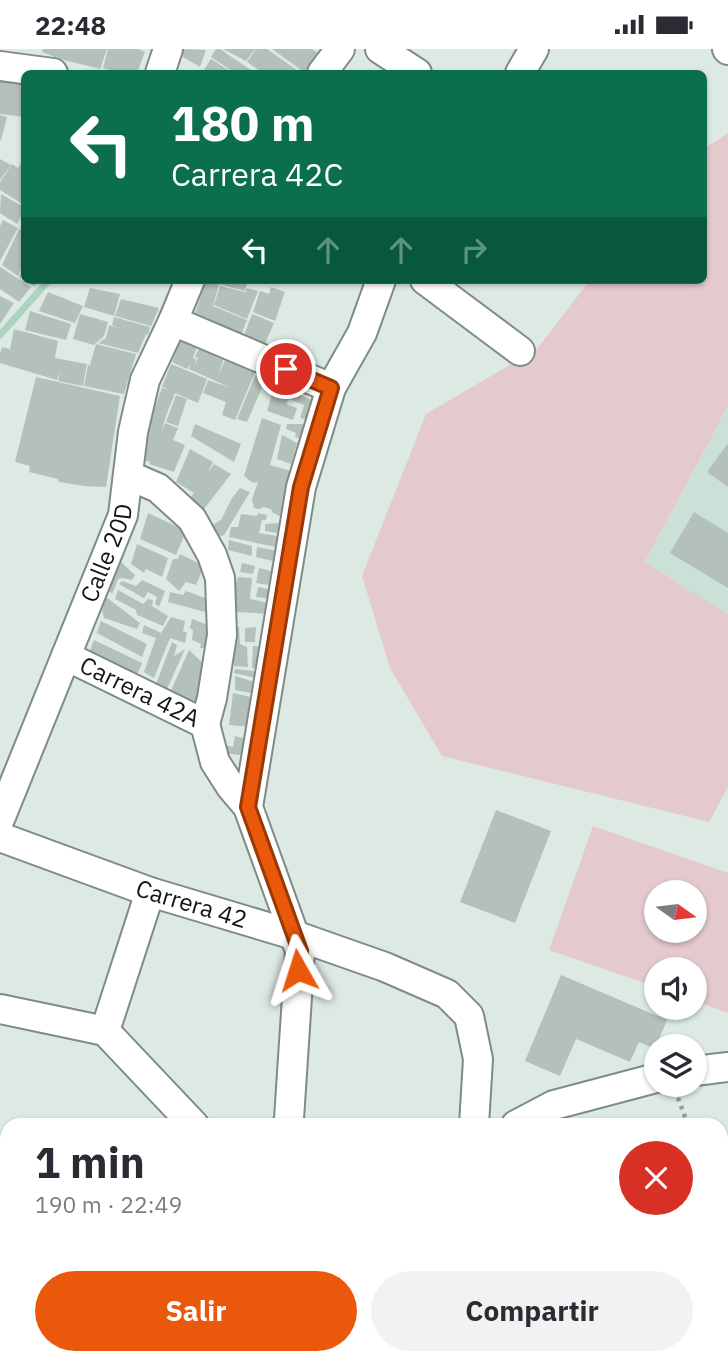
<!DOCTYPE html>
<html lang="es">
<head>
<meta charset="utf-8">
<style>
  body { margin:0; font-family:"IBM Plex Sans",sans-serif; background:#f2f2f3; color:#2b2b33; height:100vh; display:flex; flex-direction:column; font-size:26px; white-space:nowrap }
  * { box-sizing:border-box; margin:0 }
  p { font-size:23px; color:#7c7c81 }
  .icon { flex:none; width:38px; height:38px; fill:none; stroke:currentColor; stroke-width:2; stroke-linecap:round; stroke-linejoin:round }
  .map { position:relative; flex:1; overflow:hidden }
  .sheet { position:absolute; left:0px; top:1069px; width:728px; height:247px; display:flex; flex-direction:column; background:#fff; border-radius:21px 21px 0 0; box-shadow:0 2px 5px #0004 }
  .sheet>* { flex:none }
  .banner { position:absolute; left:21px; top:21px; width:686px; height:214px; border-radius:10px; box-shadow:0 2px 5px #0004; background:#0b6e4f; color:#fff; overflow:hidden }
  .needle { width:46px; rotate:104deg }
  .buttons { position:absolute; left:644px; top:831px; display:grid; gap:14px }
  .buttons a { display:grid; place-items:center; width:63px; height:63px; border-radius:50%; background:#fff; box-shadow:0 2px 5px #0004; font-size:35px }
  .pin { position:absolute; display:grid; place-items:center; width:60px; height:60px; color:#fff; margin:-30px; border:4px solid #fff; border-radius:50%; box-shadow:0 2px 7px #0007 }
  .me { position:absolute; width:77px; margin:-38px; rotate:354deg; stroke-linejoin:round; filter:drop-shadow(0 0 5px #0008) }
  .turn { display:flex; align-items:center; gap:24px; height:147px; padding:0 35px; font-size:32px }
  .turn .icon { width:91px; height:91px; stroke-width:2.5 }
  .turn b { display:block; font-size:49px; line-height:60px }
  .lanes { display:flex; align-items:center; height:66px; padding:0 35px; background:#0003; justify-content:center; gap:35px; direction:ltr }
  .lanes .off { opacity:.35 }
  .round { display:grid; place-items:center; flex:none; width:74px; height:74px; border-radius:37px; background:#f2f2f3 }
  .head { display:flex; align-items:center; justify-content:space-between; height:119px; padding:0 35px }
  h1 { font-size:42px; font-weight:800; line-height:52px }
  .cta { display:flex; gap:14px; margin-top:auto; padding:14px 35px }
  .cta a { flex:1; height:80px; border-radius:42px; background:#ea580c; color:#fff; font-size:28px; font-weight:800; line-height:80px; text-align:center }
  .cta a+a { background:#f2f2f3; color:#2b2b33 }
  .status { display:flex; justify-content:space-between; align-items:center; height:49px; padding:0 35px; background:#fff; direction:ltr }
  .status svg { height:19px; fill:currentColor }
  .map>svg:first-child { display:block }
  .built { fill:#cbe0d7 }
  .green { fill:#e4c9cd; fill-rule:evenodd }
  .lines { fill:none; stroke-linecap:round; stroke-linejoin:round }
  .stream { stroke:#aed2c2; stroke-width:7 }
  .building { fill:#b4c0ba }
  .minor-casing { stroke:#7f8b86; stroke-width:32 }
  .path { stroke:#929b97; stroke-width:4.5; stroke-dasharray:3.5 5; stroke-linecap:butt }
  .minor { stroke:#fff; stroke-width:28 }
  .route-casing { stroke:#983908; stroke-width:18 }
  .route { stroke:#ea580c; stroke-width:12 }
  .labels { text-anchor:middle; stroke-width:5; stroke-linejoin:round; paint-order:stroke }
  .street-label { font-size:24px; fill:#111514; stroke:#eaf7f1 }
</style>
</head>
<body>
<div class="status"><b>22:48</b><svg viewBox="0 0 49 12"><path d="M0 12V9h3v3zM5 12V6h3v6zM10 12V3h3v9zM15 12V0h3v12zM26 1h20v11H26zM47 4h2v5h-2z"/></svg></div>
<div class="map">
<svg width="728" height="1315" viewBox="0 0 728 1315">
  <rect width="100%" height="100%" fill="#ddeae4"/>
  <polygon class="built" points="728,357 728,566 645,514"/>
  <g class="green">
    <polygon points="728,84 728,357 645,513 728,566 728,738 709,773 442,707 390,619 362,527 426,365 537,300 590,231 704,231 704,100"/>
    <path d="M593,777l135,47v140l-33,-12v-32h-39v18l-107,-37zM656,844h39v38h-39z"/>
  </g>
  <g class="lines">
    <polyline class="stream" points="0,286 49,231"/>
  </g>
  <g class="building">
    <polygon points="43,0 107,0 100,20 60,10 42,3"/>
    <polygon points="108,0 138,0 145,3 137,24 120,24 103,19"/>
    <polygon points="181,0 206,1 200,18 178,5"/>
    <polygon points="216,0 220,0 255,24 235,24 211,8"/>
    <polygon points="223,0 255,0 246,12"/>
    <polygon points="256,0 267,0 301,24 263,24 247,13"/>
    <polygon points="272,0 312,0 318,4 304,23"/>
    <polygon points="211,10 233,24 202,24"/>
    <polygon points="0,25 14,26 13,39 15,26 24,28 24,68 0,65"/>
    <polygon points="0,66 7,68 1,91 0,91"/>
    <polygon points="0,110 11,116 0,131"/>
    <polygon points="22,113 24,115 24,156 0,141 0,133 12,115 18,119"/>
    <polygon points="1,145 24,158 24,162 17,175 0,164"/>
    <polygon points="3,171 18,179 0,212 0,177"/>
    <polygon points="19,180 24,183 24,214 18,227 2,216"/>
    <polygon points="0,218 31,238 19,253 0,240"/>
    <polygon points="24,218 24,231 40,231 34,237 19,228"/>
    <polygon points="203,231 248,231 245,242 219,235 213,257 247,271 241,286 208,273 208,271 195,264 202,245 198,244"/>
    <polygon points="220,237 245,243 247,239 258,242 247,270 214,256"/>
    <polygon points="271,238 285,243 275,272 253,263 260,242 269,245"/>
    <polygon points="90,239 120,245 114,267 84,258"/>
    <polygon points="48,243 83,257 75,274 39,262"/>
    <polygon points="0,247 14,254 0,275"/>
    <polygon points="121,250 159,259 151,277 115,267"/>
    <polygon points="30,262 71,275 66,291 25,281"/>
    <polygon points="80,265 108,273 104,287 94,296 73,290"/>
    <polygon points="252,265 274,274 265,295 244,286"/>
    <polygon points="114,268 150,278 148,286 146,285 138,304 98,294 106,289 109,276 118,279 112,276"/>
    <polygon points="14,280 58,292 55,309 87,315 83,337 58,332 60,322 57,331 0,314 0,304 2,298 10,300"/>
    <polygon points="182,286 199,293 193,309 196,310 194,317 198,309 195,308 201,295 225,306 218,327 227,306 257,318 235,371 222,366 226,353 203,344 208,331 231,339 189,320 191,315 187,320 172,313"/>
    <polygon points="96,295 136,305 124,345 84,337 88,316 97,318 90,316"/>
    <polygon points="171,315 207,330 198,354 175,344 166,367 161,384 165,374 178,379 173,391 185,396 174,423 149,415 150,413 136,408 162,339 170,341 162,338"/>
    <polygon points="258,320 268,325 247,373 237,370"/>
    <polygon points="36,328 120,347 106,438 84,437 59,433 58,430 29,423 30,417 15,413"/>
    <polygon points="275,335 314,352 308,371 300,369 304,356 289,350 286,355 297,359 293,371 267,362"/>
    <polygon points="176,346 187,350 178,377 166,373"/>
    <polygon points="262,369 281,376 270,416 294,423 282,468 273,464 271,460 264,458 259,460 254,459 252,450 258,433 253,434 244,427"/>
    <polygon points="195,375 241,395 234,413 191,387"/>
    <polygon points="287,375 307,375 303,390 295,388 296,384 286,380"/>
    <polygon points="282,386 297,394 291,415 277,410"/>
    <polygon points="728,394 728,438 707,423"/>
    <polygon points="190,400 213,413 208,423 214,415 231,425 201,464 189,451 194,444 176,433"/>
    <polygon points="240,439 250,443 224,486 212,490 206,480 221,471 232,449"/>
    <polygon points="694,463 728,484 728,539 670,504"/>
    <polygon points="148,464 186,482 176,506 140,490"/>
    <polygon points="258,464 267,466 266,471 262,471 259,484 282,488 280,499 229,488 231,478 238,478 241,465 257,467"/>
    <polygon points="279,474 277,484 265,482 265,475"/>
    <polygon points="229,491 252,497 252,507 228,501"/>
    <polygon points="137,495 168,509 162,528 146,520 144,524 131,515"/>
    <polygon points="257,498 282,503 281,514 256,508"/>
    <polygon points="180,505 204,517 196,536 186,533 179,542 166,530 173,510 178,510"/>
    <polygon points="121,513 135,526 132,531 123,529 118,530 112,545 108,541"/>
    <polygon points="242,514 255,517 253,525 240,523"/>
    <polygon points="259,519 279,524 277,537 256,534"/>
    <polygon points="238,528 252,529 250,550 274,555 272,565 236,563 229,532 236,534"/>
    <polygon points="142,531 165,542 159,558 155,555 157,548 148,543 144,549 119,535 122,532 136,537"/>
    <polygon points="258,538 276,542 274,550 256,548"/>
    <polygon points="118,541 143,555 148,550 153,551 152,557 168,567 163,577 137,566 136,561 115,550"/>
    <polygon points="186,542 205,549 205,563 168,553 170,543 183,546"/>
    <polygon points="106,548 140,574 137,580 104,569 102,561"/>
    <polygon points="171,568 185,572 183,582 187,584 185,594 170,589 154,629 144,623 156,589 142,584 144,576 161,584"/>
    <polygon points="192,570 208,576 206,599 200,599 201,595 192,591 193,581 190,579"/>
    <polygon points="101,572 147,595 142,608 97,584"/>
    <polygon points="228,576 239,578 240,595 247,598 248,618 234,617"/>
    <polygon points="256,578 255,593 245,593 245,579"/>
    <polygon points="94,591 142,614 136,628 89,604"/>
    <polygon points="172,593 177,596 174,607 185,600 167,640 156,635"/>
    <polygon points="253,597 268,598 258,611 256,620 252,619"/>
    <polygon points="189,601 206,617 196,658 169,646"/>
    <polygon points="235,620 263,623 261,630 234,624"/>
    <polygon points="235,627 259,634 256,645 235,641"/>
    <polygon points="233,644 259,650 252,678 229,676"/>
    <polygon points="235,687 249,691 246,707 225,704 224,696 233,698"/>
    <polygon points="496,761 551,782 515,874 460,853"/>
    <polygon points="561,926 667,971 655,1000 639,993 630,1013 576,990 560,1027 525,1012"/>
  </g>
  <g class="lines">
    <g class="minor-casing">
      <g id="minor">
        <polyline points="380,0 417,24"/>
        <polyline points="727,0 728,1"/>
        <polyline points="0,17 53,24"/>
        <polyline points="160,24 168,0"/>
        <polyline points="322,24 340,0"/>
        <polyline points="520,24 534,0"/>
        <polyline points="425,231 520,302"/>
        <polyline points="173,272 331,339"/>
        <polyline points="128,426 158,439 192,470 212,506 220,529 222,586 212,649 205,675"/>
        <path id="s1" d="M66,607l139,68 10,38 16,25 17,20"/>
        <path id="s2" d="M0,770l123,-304 10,-83 12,-52 28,-59 17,-41"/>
        <path id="s3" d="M0,788l150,55 144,43 91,32 62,27 22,22 9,43 -4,66"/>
        <polyline points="0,960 105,982 194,1076"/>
        <polyline points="105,982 150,843"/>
        <polyline points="695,1022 728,1018"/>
        <polyline points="287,1076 289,1070 300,902 248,758 301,438 331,339 362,284 381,231"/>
        <polyline points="516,1076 554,1056 656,1029"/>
        <polyline points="421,1309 424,1315"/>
        <polyline points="225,1315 225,1309"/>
      </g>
    </g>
    <g class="path">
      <polyline points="675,1041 688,1076"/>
      <polyline points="721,1150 728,1164"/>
      <polyline points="721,1290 728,1269"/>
      <polyline points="584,1309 587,1315"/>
      <polyline points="684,1309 687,1315"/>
      <polyline points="712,1315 714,1309"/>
    </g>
    <use href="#minor" class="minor"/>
  </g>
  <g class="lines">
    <g class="route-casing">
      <polyline id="route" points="286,320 331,339 301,438 248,758 300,902 298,921"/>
    </g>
    <use href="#route" class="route"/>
  </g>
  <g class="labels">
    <g class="street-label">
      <text dy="8" stroke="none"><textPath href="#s2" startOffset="287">Calle 20D</textPath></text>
      <text dy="8" stroke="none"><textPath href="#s1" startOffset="82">Carrera 42A</textPath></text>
      <text dy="8" stroke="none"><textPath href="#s3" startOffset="203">Carrera 42</textPath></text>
    </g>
  </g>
</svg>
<div class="buttons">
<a><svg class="needle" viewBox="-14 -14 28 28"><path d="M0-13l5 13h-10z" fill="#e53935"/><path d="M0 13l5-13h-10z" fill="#7c7c81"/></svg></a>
<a><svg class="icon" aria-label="sound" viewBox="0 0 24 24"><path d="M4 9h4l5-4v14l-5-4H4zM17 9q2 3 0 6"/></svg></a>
<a><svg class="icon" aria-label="layers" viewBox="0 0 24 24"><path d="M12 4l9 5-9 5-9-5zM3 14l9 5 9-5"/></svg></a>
</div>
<div class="pin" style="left:286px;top:320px;background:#d93025"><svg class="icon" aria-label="arrive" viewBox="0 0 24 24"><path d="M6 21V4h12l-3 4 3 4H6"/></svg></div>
<svg class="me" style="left:298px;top:921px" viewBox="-20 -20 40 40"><path d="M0-17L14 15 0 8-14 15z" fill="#ea580c" stroke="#fff" stroke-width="4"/></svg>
<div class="banner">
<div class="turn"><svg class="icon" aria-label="left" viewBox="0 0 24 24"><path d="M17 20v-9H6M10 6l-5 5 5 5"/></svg><div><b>180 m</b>Carrera 42C</div></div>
<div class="lanes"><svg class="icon" aria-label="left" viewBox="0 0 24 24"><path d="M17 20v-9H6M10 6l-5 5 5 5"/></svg><svg class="icon off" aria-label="ahead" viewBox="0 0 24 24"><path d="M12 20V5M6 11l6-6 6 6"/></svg><svg class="icon off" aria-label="ahead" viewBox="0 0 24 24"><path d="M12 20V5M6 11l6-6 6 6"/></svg><svg class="icon off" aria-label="right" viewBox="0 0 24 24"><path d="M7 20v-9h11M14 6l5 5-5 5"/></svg></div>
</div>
<section class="sheet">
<div class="head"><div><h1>1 min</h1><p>190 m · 22:49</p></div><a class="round" style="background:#d93025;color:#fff"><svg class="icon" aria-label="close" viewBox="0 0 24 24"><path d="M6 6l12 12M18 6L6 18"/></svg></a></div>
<div class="cta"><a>Salir</a><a>Compartir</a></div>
</section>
</div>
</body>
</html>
